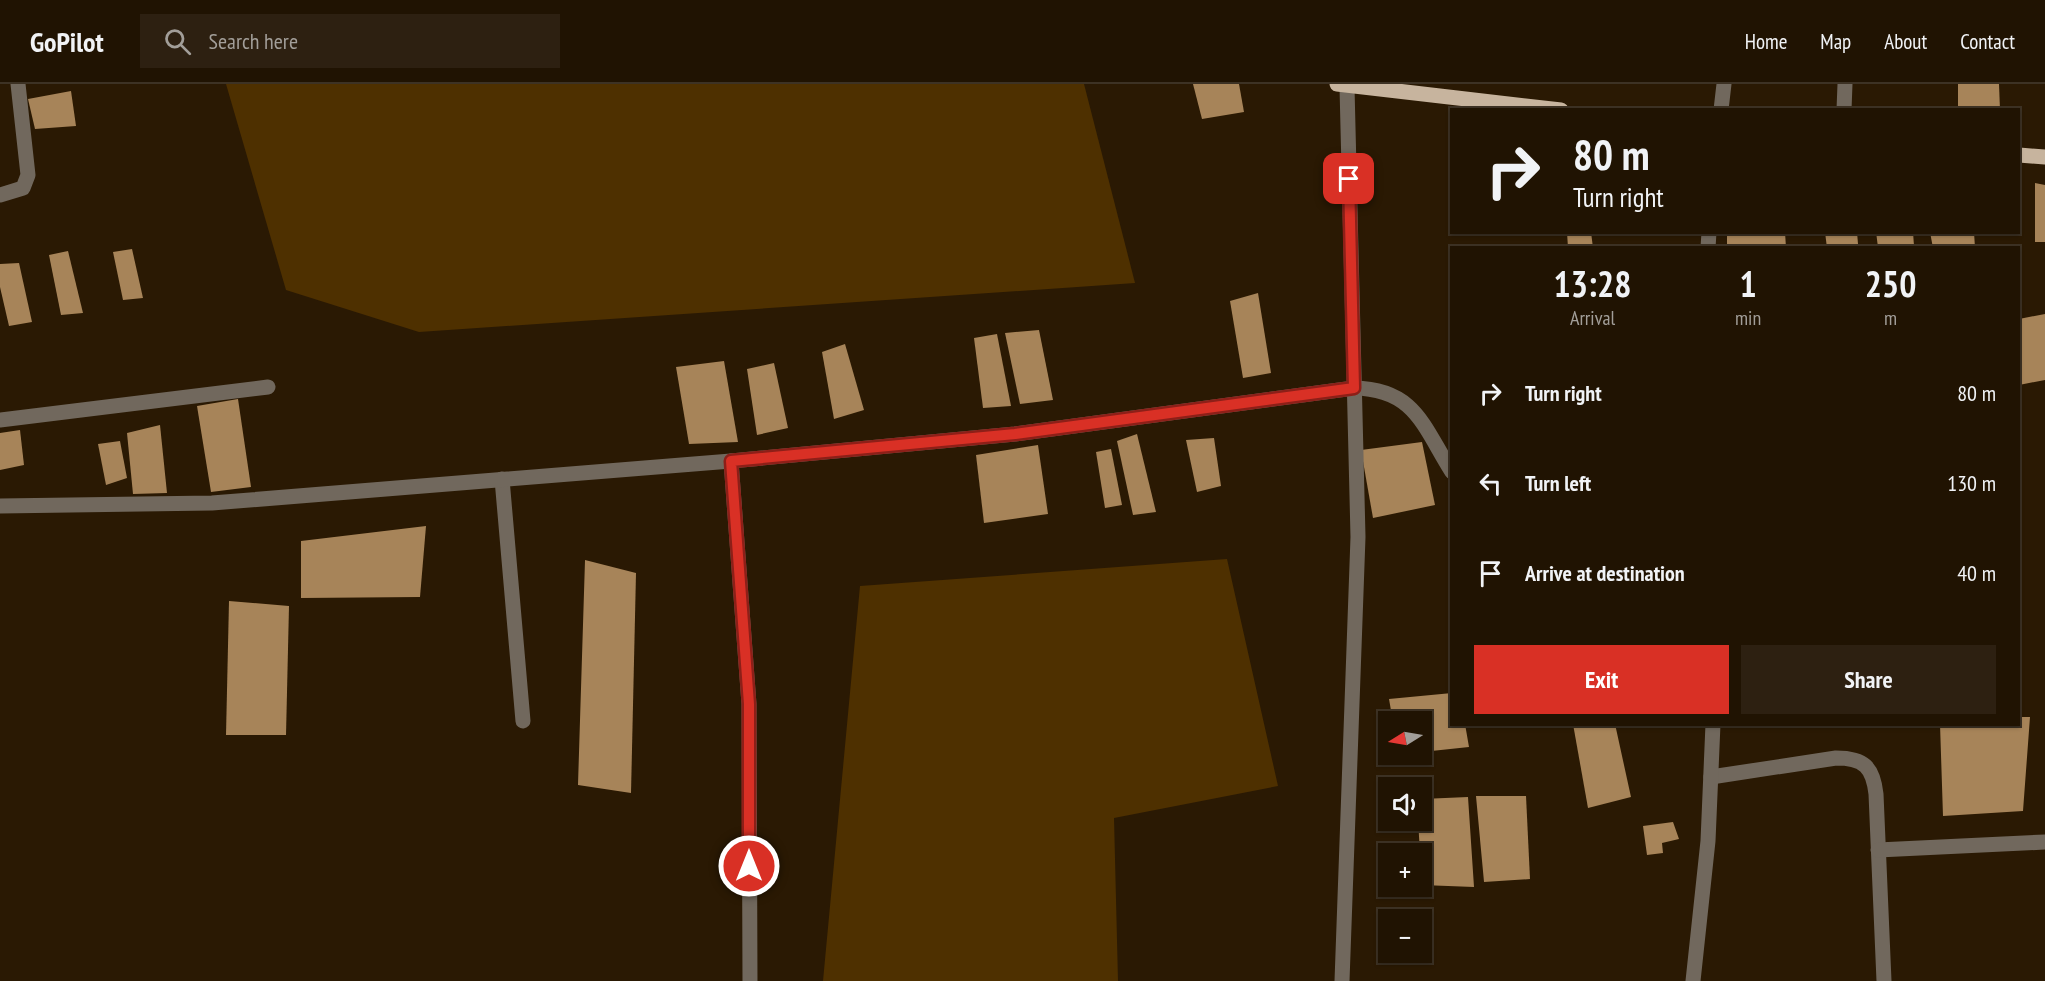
<!DOCTYPE html>
<html lang="en">
<head>
<meta charset="utf-8">
<style>
  body { margin:0; font-family:"PT Sans Narrow",sans-serif; background:#2d2011; color:#f1f3f6; height:100vh; display:flex; flex-direction:column; font-size:22px; white-space:nowrap }
  * { box-sizing:border-box; margin:0 }
  p { font-size:20px; color:#a29e99 }
  .icon { flex:none; width:33px; height:33px; fill:none; stroke:currentColor; stroke-width:2; stroke-linecap:round; stroke-linejoin:round }
  .map { position:relative; flex:1; overflow:hidden }
  .panel { position:absolute; left:1450px; top:162px; width:570px; height:480px; display:flex; flex-direction:column; background:#201302; border-radius:0px; box-shadow:0 2px 4px #0004,0 0 0 2px #3d3224 }
  .panel>* { flex:none }
  .top-card { position:absolute; left:1450px; top:24px; width:570px; height:126px; border-radius:0px; box-shadow:0 2px 4px #0004,0 0 0 2px #3d3224; background:#201302; color:#f1f3f6; overflow:hidden }
  .needle { width:39px; rotate:259deg }
  .controls { position:absolute; left:1378px; top:627px; display:grid; gap:12px }
  .controls a { display:grid; place-items:center; width:54px; height:54px; border-radius:0px; background:#201302; box-shadow:0 2px 4px #0004,0 0 0 2px #3d3224; font-size:30px }
  .pin { position:absolute; display:grid; place-items:center; width:51px; height:51px; color:#fff; margin:-26px; border-radius:12px; box-shadow:0 3px 9px #0006 }
  .me { position:absolute; width:66px; margin:-33px; rotate:0deg; stroke-linejoin:round; filter:drop-shadow(0 0 4px #0008) }
  .turn { display:flex; align-items:center; gap:21px; height:126px; padding:0 24px; font-size:27px }
  .turn .icon { width:78px; height:78px; stroke-width:2.5 }
  .turn b { display:block; font-size:42px; line-height:51px }
  .eta { display:flex; justify-content:space-evenly; align-items:center; height:102px; text-align:center }
  .eta b { font-size:36px; font-weight:700; line-height:42px }
  .primary-button { display:flex; gap:12px; margin-top:auto; padding:12px 24px }
  .primary-button a { flex:1; height:69px; border-radius:0px; background:#d93025; color:#fff; font-size:24px; font-weight:700; line-height:69px; text-align:center }
  .primary-button a+a { background:#2d2011; color:#f1f3f6 }
  ul { padding:0; list-style:none }
  li { display:flex; align-items:center; gap:18px; height:90px; padding:0 24px }
  li div { flex:1 }
  li b { display:block; font-size:22px }
  li em { font-style:normal }
  header { display:flex; align-items:center; gap:36px; box-sizing:border-box; height:84px; padding:0 30px; background:#201302; border-bottom:2px solid #3d3224 }
  header strong { font-size:28px }
  nav { display:flex; gap:33px; margin-inline-start:auto; font-size:21px }
  .search { width:420px; height:54px; background:#2d2011; display:flex; align-items:center; gap:15px; box-sizing:border-box; padding:0 21px; border-radius:0px; color:#a29e99; font-size:22px }
  .map>svg:first-child { display:block }
  .water { fill:#4e3000 }
  .building { fill:#a78459 }
  .lines { fill:none; stroke-linecap:round; stroke-linejoin:round }
  .minor { stroke:#71685d; stroke-width:15 }
  .major { stroke:#c7b49e; stroke-width:15 }
  .route-casing { stroke:#8d1f18; stroke-width:15 }
  .route { stroke:#d93025; stroke-width:10 }
</style>
</head>
<body>
<header>
<strong>GoPilot</strong>
<div class="search"><svg class="icon" aria-label="search" viewBox="0 0 24 24"><circle cx="10" cy="10" r="6"/><path d="M15 15l6 6"/></svg>Search here</div>
<nav><a>Home</a><a>Map</a><a>About</a><a>Contact</a></nav>
</header>
<div class="map">
<svg width="2045" height="897" viewBox="0 0 2045 897">
  <rect width="100%" height="100%" fill="#2a1903"/>
  <g class="water">
    <polygon points="226,0 1084,0 1135,199 419,248 286,206"/>
    <polygon points="1227,475 1278,702 1114,734 1118,897 823,897 860,502"/>
  </g>
  <g class="building">
    <polygon points="1193,0 1239,0 1244,28 1202,35"/>
    <polygon points="1958,0 1999,0 2000,26 1958,26"/>
    <polygon points="71,7 76,42 35,45 28,15"/>
    <polygon points="2035,99 2045,101 2045,158 2035,158"/>
    <polygon points="1567,148 1591,148 1593,164 1568,164"/>
    <polygon points="1727,148 1785,148 1786,164 1727,164"/>
    <polygon points="1825,148 1857,148 1858,160 1827,164"/>
    <polygon points="1876,148 1913,148 1914,162 1878,163"/>
    <polygon points="1930,148 1974,148 1975,164 1933,164"/>
    <polygon points="132,165 143,214 123,216 113,168"/>
    <polygon points="68,167 83,229 61,231 49,171"/>
    <polygon points="19,179 32,238 9,242 0,203 0,180"/>
    <polygon points="1258,209 1271,289 1243,294 1230,217"/>
    <polygon points="2045,230 2045,296 2019,301 2019,235"/>
    <polygon points="1039,246 1053,316 1020,320 1005,249"/>
    <polygon points="997,250 1011,322 983,324 974,254"/>
    <polygon points="845,260 864,326 834,335 822,268"/>
    <polygon points="724,277 738,358 689,360 676,283"/>
    <polygon points="774,279 788,344 757,351 747,285"/>
    <polygon points="238,315 251,403 211,408 197,322"/>
    <polygon points="160,341 167,409 133,410 127,349"/>
    <polygon points="20,346 24,381 0,386 0,349"/>
    <polygon points="1137,350 1156,428 1133,431 1117,357"/>
    <polygon points="1214,354 1221,402 1197,408 1186,356"/>
    <polygon points="120,357 127,394 106,401 98,360"/>
    <polygon points="1422,358 1435,421 1373,434 1361,366"/>
    <polygon points="1038,361 1048,430 984,439 976,371"/>
    <polygon points="1111,365 1122,421 1105,424 1096,368"/>
    <polygon points="426,442 420,513 301,514 301,457"/>
    <polygon points="585,476 636,489 631,709 578,701"/>
    <polygon points="229,517 289,522 286,651 226,651"/>
    <polygon points="1452,609 1452,640 1465,640 1469,663 1422,668 1422,638 1393,638 1389,615"/>
    <polygon points="2019,633 2030,633 2023,727 1943,732 1940,640 2019,640"/>
    <polygon points="1573,640 1615,640 1631,713 1588,724"/>
    <polygon points="1476,712 1526,712 1530,795 1484,798"/>
    <polygon points="1468,713 1474,803 1422,801 1418,736 1422,736 1422,715"/>
    <polygon points="1673,738 1679,755 1662,759 1663,769 1647,771 1643,742"/>
  </g>
  <g class="lines">
    <g class="minor">
      <polyline points="1721,26 1724,0"/>
      <polyline points="1844,26 1845,0"/>
      <polyline points="0,111 23,104 28,91 18,0"/>
      <polyline points="1708,164 1709,148"/>
      <polyline points="0,336 268,303"/>
      <polyline points="731,377 749,620 750,897"/>
      <polyline points="502,395 523,637"/>
      <path d="M0,422l212,-3 519,-42 284,-27 339,-46c61,1 69,38 98,84"/>
      <path d="M1711,693l125,-19c28,0 37,9 40,36l8,187"/>
      <polyline points="1878,766 2045,758"/>
      <polyline points="1342,897 1358,453 1347,3"/>
      <polyline points="1693,897 1708,757 1713,640"/>
    </g>
    <g class="major">
      <polyline points="1337,0 1561,26"/>
      <polyline points="2019,71 2045,73"/>
    </g>
  </g>
  <g class="lines">
    <g class="route-casing">
      <polyline id="route" points="749,782 749,620 731,377 1015,350 1354,304 1349,95"/>
    </g>
    <use href="#route" class="route"/>
  </g>
</svg>
<div class="controls">
<a><svg class="needle" viewBox="-14 -14 28 28"><path d="M0-13l5 13h-10z" fill="#e53935"/><path d="M0 13l5-13h-10z" fill="#a29e99"/></svg></a>
<a><svg class="icon" aria-label="sound" viewBox="0 0 24 24"><path d="M4 9h4l5-4v14l-5-4H4zM17 9q2 3 0 6"/></svg></a>
<a>+</a>
<a>−</a>
</div>
<div class="pin" style="left:1349px;top:95px;background:#d93025"><svg class="icon" aria-label="arrive" viewBox="0 0 24 24"><path d="M6 21V4h12l-3 4 3 4H6"/></svg></div>
<svg class="me" style="left:749px;top:782px" viewBox="-20 -20 40 40"><circle r="17" fill="#d93025" stroke="#fff" stroke-width="3"/><path d="M0-11L8 9 0 5-8 9z" fill="#fff"/></svg>
<div class="top-card">
<div class="turn"><svg class="icon" aria-label="right" viewBox="0 0 24 24"><path d="M7 20v-9h11M14 6l5 5-5 5"/></svg><div><b>80 m</b>Turn right</div></div>
</div>
<section class="panel">
<div class="eta">
<div><b>13:28</b><p>Arrival</p></div>
<div><b>1</b><p>min</p></div>
<div><b>250</b><p>m</p></div>
</div>
<ul>
<li><svg class="icon" aria-label="right" viewBox="0 0 24 24"><path d="M7 20v-9h11M14 6l5 5-5 5"/></svg><div><b>Turn right</b></div><em>80 m</em></li>
<li><svg class="icon" aria-label="left" viewBox="0 0 24 24"><path d="M17 20v-9H6M10 6l-5 5 5 5"/></svg><div><b>Turn left</b></div><em>130 m</em></li>
<li><svg class="icon" aria-label="arrive" viewBox="0 0 24 24"><path d="M6 21V4h12l-3 4 3 4H6"/></svg><div><b>Arrive at destination</b></div><em>40 m</em></li>
</ul>
<div class="primary-button"><a>Exit</a><a>Share</a></div>
</section>
</div>
</body>
</html>
